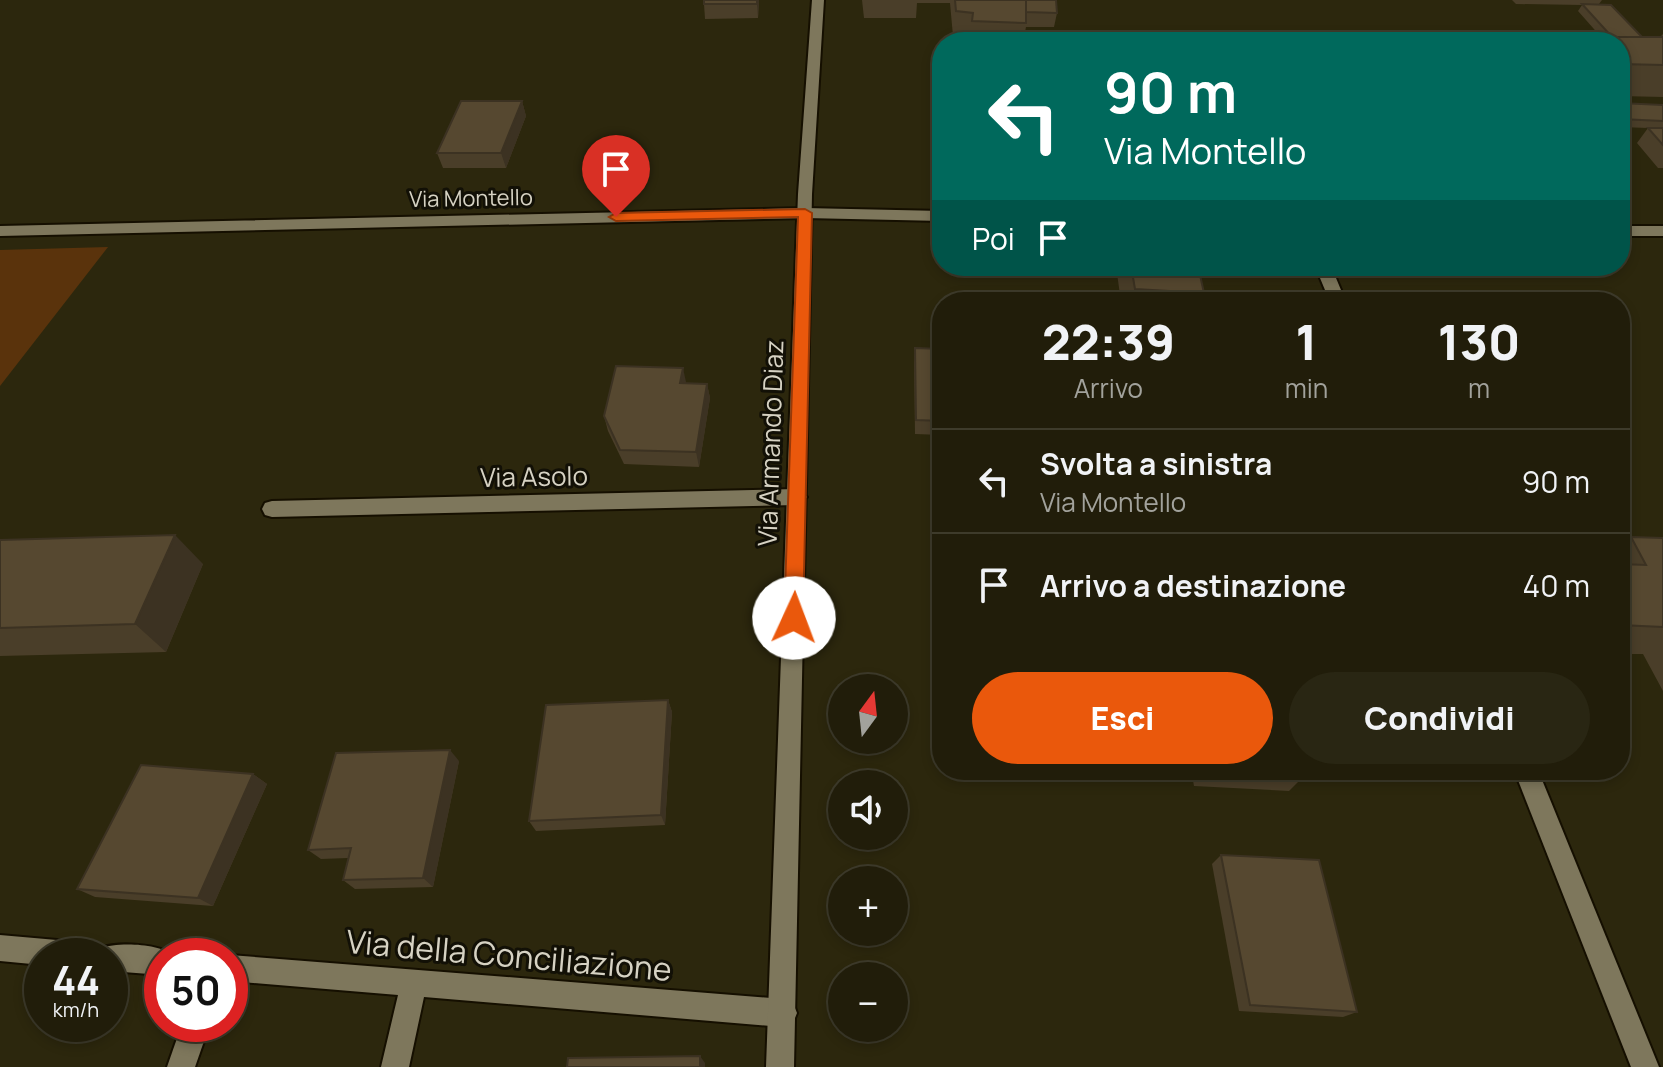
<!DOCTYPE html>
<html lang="it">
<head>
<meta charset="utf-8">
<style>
  body { margin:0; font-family:Manrope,sans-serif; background:#292613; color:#f1f3f6; height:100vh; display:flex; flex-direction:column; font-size:30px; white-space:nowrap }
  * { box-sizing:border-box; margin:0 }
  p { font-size:26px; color:#a2a29c }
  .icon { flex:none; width:44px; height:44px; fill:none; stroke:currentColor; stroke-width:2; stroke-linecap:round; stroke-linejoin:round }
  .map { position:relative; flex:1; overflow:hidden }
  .side { position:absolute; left:932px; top:292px; width:698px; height:488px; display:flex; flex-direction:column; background:#211d0a; border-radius:32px; box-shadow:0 4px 12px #0003,0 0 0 2px #3e3b2b }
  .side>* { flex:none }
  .banner { position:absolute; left:932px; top:32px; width:698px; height:244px; border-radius:32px; box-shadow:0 4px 12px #0003,0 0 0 2px #3e3b2b; background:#00695c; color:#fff; overflow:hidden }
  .needle { width:52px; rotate:15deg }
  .fabs { position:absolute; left:828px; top:674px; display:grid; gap:16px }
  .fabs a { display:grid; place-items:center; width:80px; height:80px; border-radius:50%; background:#211d0a; box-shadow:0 4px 12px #0003,0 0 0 2px #3e3b2b; font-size:40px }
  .speed { position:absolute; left:24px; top:938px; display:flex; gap:16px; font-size:40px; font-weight:700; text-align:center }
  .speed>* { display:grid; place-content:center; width:104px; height:104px; border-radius:50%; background:#211d0a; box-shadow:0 4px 12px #0003,0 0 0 2px #3e3b2b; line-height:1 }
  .speed small { font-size:20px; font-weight:400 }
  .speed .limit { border:12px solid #d22; background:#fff; color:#111 }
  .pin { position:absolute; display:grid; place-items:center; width:68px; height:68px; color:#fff; margin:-82px -34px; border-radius:50% 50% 50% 0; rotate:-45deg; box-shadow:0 0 8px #0007 }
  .pin .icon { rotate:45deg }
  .me { position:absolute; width:88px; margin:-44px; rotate:2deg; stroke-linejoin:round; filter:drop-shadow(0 0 6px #0008) }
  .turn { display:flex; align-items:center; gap:28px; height:168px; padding:0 40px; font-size:36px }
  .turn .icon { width:104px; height:104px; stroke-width:2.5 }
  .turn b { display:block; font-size:56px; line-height:68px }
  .then { display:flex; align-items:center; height:76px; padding:0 40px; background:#0003; gap:16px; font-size:30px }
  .eta { display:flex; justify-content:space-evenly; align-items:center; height:136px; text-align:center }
  .eta b { font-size:48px; font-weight:800; line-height:56px }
  .primary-button { display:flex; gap:16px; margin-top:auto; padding:16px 40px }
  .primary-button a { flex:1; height:92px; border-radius:48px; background:#ea580c; color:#fff; font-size:32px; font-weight:800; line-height:92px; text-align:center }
  .primary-button a+a { background:#292613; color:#f1f3f6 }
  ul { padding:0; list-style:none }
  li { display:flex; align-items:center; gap:24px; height:104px; padding:0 40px; border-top:2px solid #3e3b2b }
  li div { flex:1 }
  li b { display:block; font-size:30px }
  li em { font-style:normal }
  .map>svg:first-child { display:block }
  .green { fill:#5a330c }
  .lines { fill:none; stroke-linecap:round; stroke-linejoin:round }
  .street-casing { stroke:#150f00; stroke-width:4 }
  .secondary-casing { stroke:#150f00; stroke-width:4 }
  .street { fill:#7e775c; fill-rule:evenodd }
  .secondary { fill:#7e775c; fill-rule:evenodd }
  .wall { fill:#4a3e29 }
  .shaded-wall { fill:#3c3222 }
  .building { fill:#564830; stroke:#3c3222; stroke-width:2 }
  .route { fill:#ea580c; stroke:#983908; stroke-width:2 }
  .labels { text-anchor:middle; stroke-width:6; stroke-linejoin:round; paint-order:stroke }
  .far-street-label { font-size:22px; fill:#d6d2c3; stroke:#121006 }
  .street-label { font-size:26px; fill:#d6d2c3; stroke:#121006 }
  .near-street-label { font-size:32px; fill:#d6d2c3; stroke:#121006 }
</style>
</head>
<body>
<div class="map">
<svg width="1663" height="1067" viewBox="0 0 1663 1067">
  <rect width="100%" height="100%" fill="#2c270d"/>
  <polygon class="green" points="108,247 0,386 0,250"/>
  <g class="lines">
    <g class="street-casing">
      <g id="street">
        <polygon points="805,208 942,211 942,221 805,218 0,236 0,226"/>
        <rect x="1620" y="226" width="43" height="10"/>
        <polygon points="1315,266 1331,266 1346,302 1330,302"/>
        <polygon points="797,489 807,497 797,505 272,517 265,515 262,509 265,503 272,501"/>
        <polygon points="1514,770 1538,770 1659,1067 1631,1067"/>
        <path d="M0,935l91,8 10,5c16,-6 60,-5 72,8h-11v19l-52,-4v-15h-68v9l-42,-4z"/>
        <polygon points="230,955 783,999 793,1003 797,1013 793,1023 783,1027 424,997 409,1067 381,1067 398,995 230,981 230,956 227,956"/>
        <polygon points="182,1024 210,1024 195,1067 167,1067"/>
      </g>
    </g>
    <g class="secondary-casing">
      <polygon id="secondary" points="812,0 824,0 812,194 794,1067 766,1067 798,194"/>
    </g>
    <use href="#street" class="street"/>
    <use href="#secondary" class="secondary"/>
  </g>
  <g class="wall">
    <polygon points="759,0 758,18 705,19 704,4"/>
    <polygon points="862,0 1056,0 1057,13 1054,27 1026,27 1023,42 970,42 970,38 953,36 950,3 917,3 916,18 864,18"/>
    <polygon points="1512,0 1602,0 1599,4 1642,37 1660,37 1663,34 1663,97 1620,96 1620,42 1579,42 1582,37 1601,37 1578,11 1582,5 1516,4"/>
    <polygon points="522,101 526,116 506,168 443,168 437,153"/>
    <polygon points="1620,103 1663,105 1663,168 1658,168 1637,143 1648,128 1620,127"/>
    <polygon points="1116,266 1198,266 1204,293 1200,302 1121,302"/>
    <polygon points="915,348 942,349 942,435 915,434 914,363"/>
    <polygon points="685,383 707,384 710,398 699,467 624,464 608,431 604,416"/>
    <polygon points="1631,537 1663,538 1663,691 1643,654 1620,654 1620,547"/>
    <polygon points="0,540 203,564 166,652 0,656"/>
    <polygon points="668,700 672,712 665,825 536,831 529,821"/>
    <polygon points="459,761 433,887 355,889 343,880 348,858 321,859 308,850"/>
    <polygon points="1191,770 1297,770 1299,781 1289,791 1194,786"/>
    <polygon points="253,774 267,784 213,906 95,897 77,889"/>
    <polygon points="1221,855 1357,1012 1343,1017 1239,1011 1212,864"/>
  </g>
  <g class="shaded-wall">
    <polygon points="757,0 759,0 758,18 757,4"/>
    <polygon points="522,101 526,116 506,168 501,153"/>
    <polygon points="683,368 686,382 683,398 680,383"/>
    <polygon points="707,384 710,398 699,467 696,452"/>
    <polygon points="175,535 203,564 166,652 135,624"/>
    <polygon points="668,700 672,712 665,825 661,815"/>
    <polygon points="450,750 459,761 433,887 423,878"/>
    <polygon points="253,774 267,784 213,906 198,898"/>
    <polygon points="700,1056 705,1063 705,1067 700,1067"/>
  </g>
  <g class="building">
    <rect x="704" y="0" width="53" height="4"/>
    <polygon points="955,0 1026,0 1026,23 972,21 973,13 956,11"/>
    <polygon points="1026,0 1056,0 1057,13 1026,12"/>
    <polygon points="1582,4 1611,5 1642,37 1612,37"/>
    <polygon points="1582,37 1663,37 1663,65 1620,64 1620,42 1587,42"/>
    <polygon points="461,101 522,101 501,153 437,153"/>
    <polygon points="1620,103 1663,105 1663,121 1620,119"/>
    <polygon points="1648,128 1663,128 1663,145"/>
    <polygon points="1131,266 1198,266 1204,293 1135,289"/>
    <polygon points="915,348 942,349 942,421 916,420"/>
    <polygon points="616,366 683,368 680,383 707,384 696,452 620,450 604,416"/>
    <polygon points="175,535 135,624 0,628 0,540"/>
    <polygon points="1631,537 1663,538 1663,627 1620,625 1620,564 1646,565"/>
    <polygon points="668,700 661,815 529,821 546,705"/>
    <polygon points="450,750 423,878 343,880 351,848 308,850 336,753"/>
    <polygon points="141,765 253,774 198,898 77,889"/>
    <polygon points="1201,770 1297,770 1299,781 1202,775"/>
    <polygon points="1221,855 1319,860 1357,1012 1250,1005"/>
    <polygon points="700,1056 700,1067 567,1067 568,1058"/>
  </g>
  <polygon class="route" points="805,209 812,213 803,618 794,626 784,618 798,217 616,221 609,217 616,213"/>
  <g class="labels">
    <g class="far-street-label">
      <text transform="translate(471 198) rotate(-1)" y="8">Via Montello</text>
    </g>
    <g class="street-label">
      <text transform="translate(771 443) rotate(-88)" y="9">Via Armando Diaz</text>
      <text transform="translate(534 477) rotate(-1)" y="9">Via Asolo</text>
    </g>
    <g class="near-street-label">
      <text transform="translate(509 956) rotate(5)" y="11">Via della Conciliazione</text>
    </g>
  </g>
</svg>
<div class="fabs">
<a><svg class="needle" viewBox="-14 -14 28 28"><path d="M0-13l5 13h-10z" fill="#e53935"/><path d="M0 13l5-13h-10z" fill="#a2a29c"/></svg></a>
<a><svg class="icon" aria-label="sound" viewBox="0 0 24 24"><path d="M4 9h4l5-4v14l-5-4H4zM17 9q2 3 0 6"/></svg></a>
<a>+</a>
<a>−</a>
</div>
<div class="speed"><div>44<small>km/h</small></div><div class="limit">50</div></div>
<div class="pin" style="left:616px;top:217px;background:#d93025"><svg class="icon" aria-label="arrive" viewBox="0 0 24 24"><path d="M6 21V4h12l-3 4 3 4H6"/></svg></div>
<svg class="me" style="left:794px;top:618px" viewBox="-20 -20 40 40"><circle r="19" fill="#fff"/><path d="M0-13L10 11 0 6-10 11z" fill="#ea580c"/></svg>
<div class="banner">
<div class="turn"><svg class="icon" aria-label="left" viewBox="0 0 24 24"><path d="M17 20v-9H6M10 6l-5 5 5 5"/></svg><div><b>90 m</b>Via Montello</div></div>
<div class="then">Poi<svg class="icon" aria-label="arrive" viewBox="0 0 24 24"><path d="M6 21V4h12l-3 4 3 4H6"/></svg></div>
</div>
<section class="side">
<div class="eta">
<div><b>22:39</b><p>Arrivo</p></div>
<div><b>1</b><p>min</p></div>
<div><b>130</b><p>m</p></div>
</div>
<ul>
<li><svg class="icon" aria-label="left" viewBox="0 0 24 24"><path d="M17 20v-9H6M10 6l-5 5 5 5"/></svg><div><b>Svolta a sinistra</b><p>Via Montello</p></div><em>90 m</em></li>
<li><svg class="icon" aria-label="arrive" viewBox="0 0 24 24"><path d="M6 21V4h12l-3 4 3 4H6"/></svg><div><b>Arrivo a destinazione</b></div><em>40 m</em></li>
</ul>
<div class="primary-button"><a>Esci</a><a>Condividi</a></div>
</section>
</div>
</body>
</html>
